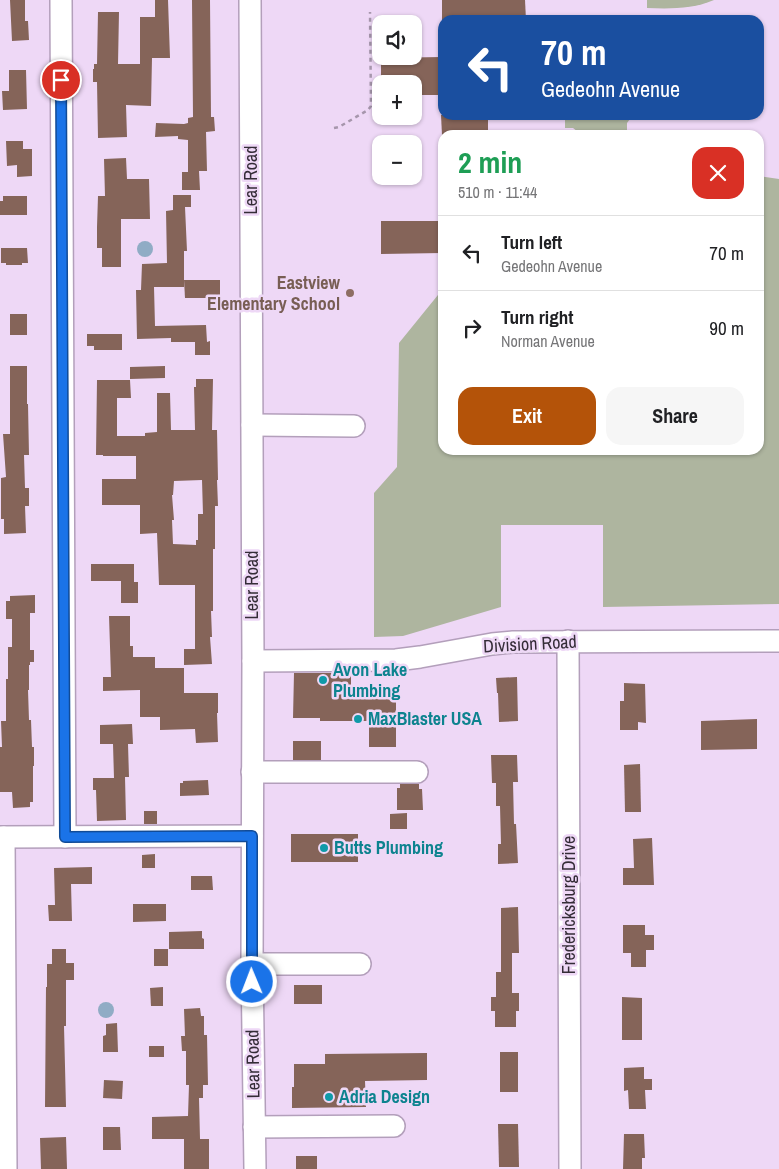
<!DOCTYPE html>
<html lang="en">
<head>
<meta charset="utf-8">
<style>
  body { margin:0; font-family:"Archivo Narrow",sans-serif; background:#f6f6f6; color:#202124; height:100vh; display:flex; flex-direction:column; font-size:19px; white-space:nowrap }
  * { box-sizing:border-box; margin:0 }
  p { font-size:16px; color:#757577 }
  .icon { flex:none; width:28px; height:28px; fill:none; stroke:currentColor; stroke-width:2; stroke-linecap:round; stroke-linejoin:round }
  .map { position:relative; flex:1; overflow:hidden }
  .sheet { position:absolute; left:438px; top:130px; width:326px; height:325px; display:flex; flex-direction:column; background:#fff; border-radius:15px; box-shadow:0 1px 4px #0004 }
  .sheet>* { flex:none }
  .hud { position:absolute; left:438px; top:15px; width:326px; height:105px; border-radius:15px; box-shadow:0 1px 4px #0004; background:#1a4fa0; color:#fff; overflow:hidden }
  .buttons { position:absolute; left:372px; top:15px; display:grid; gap:10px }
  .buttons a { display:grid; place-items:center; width:50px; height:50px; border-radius:10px; background:#fff; box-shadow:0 1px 4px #0004; font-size:25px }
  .pin { position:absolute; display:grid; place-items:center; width:42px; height:42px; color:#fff; margin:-21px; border:2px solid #fff; border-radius:50%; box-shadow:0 1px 5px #0007 }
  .me { position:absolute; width:55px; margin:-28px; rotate:359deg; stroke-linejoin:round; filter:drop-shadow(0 0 4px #0008) }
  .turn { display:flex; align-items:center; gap:18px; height:105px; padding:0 20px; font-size:22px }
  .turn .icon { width:65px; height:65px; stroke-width:2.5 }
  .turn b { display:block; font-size:35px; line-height:42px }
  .round { display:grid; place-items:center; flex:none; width:52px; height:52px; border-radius:15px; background:#f6f6f6 }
  .overview { display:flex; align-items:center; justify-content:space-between; height:85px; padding:0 20px }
  h1 { font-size:30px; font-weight:800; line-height:38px; color:#1e9e55 }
  .primary-button { display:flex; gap:10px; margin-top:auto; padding:10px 20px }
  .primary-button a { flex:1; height:58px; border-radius:15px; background:#b45309; color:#fff; font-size:20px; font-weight:800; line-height:58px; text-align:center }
  .primary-button a+a { background:#f6f6f6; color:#202124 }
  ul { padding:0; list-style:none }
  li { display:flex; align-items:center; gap:15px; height:75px; padding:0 20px; border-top:1px solid #e0e0e0 }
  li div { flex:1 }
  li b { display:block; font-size:19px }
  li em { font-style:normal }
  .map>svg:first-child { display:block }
  .green { fill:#aeb59f }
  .water { fill:#90acc5 }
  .building { fill:#856459; fill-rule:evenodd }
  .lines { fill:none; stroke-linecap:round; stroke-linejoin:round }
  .minor-casing { stroke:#b39fbb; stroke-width:24 }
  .path { stroke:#a696ac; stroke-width:2.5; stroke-dasharray:4 4; stroke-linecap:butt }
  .minor { stroke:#fff; stroke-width:21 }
  .route-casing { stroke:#114b97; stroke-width:12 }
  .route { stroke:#1a73e8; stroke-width:9 }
  .education-dot { fill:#8d6e63; stroke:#eed8f6; stroke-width:2 }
  .culture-dot { fill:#0f9aa8; stroke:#eed8f6; stroke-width:2 }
  .labels { text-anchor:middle; stroke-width:5; stroke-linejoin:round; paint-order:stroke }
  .street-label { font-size:18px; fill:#342c37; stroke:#eed8f6 }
  .education-label { font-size:18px; font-weight:bold; fill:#785e54; stroke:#eed8f6; text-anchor:end }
  .culture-label { font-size:18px; font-weight:bold; fill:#0d838f; stroke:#eed8f6; text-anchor:start }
</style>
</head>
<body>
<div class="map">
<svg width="779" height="1169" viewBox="0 0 779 1169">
  <rect width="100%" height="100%" fill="#eed8f6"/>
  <g class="green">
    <path d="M647,0h67c-21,9 -44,9 -67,8z"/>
    <polygon points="565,115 633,115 627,123 627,135 582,135 573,128 565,128"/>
    <polygon points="759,176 779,179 779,604 603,607 603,525 501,525 501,607 403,636 374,637 374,493 397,467 399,343 442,290 442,450 759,450"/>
  </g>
  <g class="water">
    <circle cx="145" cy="249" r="8"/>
    <circle cx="106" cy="1010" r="8"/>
  </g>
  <g class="building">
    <polygon points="10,0 25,0 25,21 28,21 29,40 12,41"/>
    <polygon points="155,0 168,0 170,58 152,58 151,106 126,105 127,137 98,138 97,82 93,82 93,69 94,69 94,64 97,64 98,12 119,12 118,64 140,64 140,17 155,17"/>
    <polygon points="192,0 210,0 211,117 214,117 215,131 206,132 207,171 199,171 200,190 182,190 182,172 188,172 188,140 178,139 178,136 155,137 156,123 184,124 188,123 188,118 193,117"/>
    <polygon points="442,0 525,0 526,20 442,20"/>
    <polygon points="442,57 442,95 414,95 414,84 381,84 381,58"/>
    <polygon points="9,70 26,70 27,109 3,110 2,91 9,91"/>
    <polygon points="441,115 488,115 488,135 442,135"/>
    <polygon points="6,141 23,141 23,149 32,149 32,176 17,177 17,165 7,166"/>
    <polygon points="126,158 127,179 149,179 150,219 121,219 121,267 102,267 102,248 97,248 97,227 98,196 105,196 104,159"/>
    <polygon points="173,195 191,195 191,207 185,207 187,251 184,251 184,287 154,287 155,326 206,325 207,342 210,341 210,355 195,355 195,342 171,342 171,338 137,339 136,290 141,290 142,264 167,263 166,211 173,210"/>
    <polygon points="3,196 27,196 27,215 0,215 0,201 3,201"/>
    <polygon points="381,221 442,221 442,253 381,254"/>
    <polygon points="1,248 27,248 28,263 22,263 22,265 6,265 6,263 1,263"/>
    <polygon points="184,280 220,280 220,298 185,298"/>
    <rect x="10" y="314" width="17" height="21"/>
    <polygon points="87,334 122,334 122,350 94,350 94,346 87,346"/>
    <polygon points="10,366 27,366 27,404 28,404 29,455 24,455 25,488 29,488 29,506 25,506 26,533 4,534 4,519 1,519 1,478 6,477 3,434 10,434"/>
    <polygon points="165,366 165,378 130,379 130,367"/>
    <path d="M196,379h17l-1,51h5l1,50h-1l1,26h-3v43h-2v62h-2l1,26h-2l2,27 -28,1v-16h11v-64h-36l-2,-52 -17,1v-29h-38v-26h34v-23h-33v-1h-7l1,-75h33l1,18h-14v38h28v-3l12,-1v-39h13l1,37h24l-1,-43h2zM202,480l1,34h-5v26h-2v5l-23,-1 -1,-24h2l-2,-25h1l1,-14z"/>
    <polygon points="91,564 134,564 134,582 138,582 138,603 121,603 121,581 91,581"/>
    <polygon points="35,595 35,613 30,613 30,650 34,650 34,662 30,662 30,665 29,665 29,690 28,690 29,720 31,720 32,747 34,747 34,766 33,766 33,802 30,802 30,807 13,808 12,792 0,792 0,747 2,747 1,721 6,721 6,679 8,679 8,647 12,647 12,619 6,619 6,601 10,601 10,596"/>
    <polygon points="109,616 130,616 130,646 133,646 133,657 155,657 155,668 184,668 184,693 218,693 218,713 217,713 218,742 196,743 195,729 160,730 160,717 140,717 140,690 103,691 103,677 111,677"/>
    <polygon points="294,673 351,673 351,694 396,694 396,747 369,747 369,721 320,721 320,718 293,718"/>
    <polygon points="517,677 518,721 499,722 498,693 497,693 496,678"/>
    <polygon points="624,683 645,684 646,723 638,722 638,730 620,730 620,701 624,701"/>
    <polygon points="757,719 757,749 701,750 701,721"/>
    <polygon points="132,724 133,744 128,744 129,777 125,777 126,820 97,821 96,790 93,790 93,778 114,778 113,744 100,744 100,725"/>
    <rect x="293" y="741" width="28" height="19"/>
    <polygon points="491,755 517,755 518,782 513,782 514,824 516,824 518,863 498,864 498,844 501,844 500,806 496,806 496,783 492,783"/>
    <polygon points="640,764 641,812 625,812 624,765"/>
    <polygon points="208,780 209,795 180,796 180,783 183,783 183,781"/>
    <polygon points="400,784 419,784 419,789 422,789 423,810 397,810 397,788 400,788"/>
    <rect x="144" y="811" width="13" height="13"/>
    <polygon points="407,813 407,829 390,829 390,814"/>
    <rect x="291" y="834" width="67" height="28"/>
    <polygon points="652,838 654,885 623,885 623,868 634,868 633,839"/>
    <polygon points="155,854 155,868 142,868 142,855"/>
    <polygon points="92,867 92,884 71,884 72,921 49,921 48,905 55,905 54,868"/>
    <polygon points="191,876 212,876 213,890 191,890"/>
    <polygon points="133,904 166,904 166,921 133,922"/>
    <polygon points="518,907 519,953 512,953 512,993 519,993 519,1011 516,1011 516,1027 495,1027 495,1011 491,1011 491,997 496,997 496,972 501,972 501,908"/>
    <polygon points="623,925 645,925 645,935 654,935 654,950 646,950 646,967 631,967 631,953 623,953"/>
    <polygon points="202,931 202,938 204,939 204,949 169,949 169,932"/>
    <polygon points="52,949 66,949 66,963 74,963 74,980 66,980 66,1026 64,1026 66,1107 45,1107 46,987 47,987 47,964 52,964"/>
    <rect x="154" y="949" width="14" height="17"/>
    <rect x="294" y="985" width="28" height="19"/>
    <polygon points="163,987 163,1006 151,1006 150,988"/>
    <polygon points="622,997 642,998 642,1040 622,1040"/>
    <polygon points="200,1008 201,1016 204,1016 204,1035 207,1035 208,1085 203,1085 203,1098 199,1098 200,1139 209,1139 209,1169 184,1169 184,1139 152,1139 152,1117 188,1116 189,1085 186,1085 186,1051 182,1051 181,1036 185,1036 184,1009"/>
    <polygon points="117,1023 118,1052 103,1052 103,1036 106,1035 106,1024"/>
    <rect x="149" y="1046" width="15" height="11"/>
    <rect x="500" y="1052" width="18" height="40"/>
    <polygon points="427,1053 427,1080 365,1081 366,1107 292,1108 292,1087 294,1087 294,1064 325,1064 325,1054"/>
    <polygon points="644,1067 644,1079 652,1079 652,1090 645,1090 646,1109 629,1109 628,1090 624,1091 624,1068"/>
    <polygon points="104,1080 123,1081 122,1099 103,1098"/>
    <polygon points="498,1124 518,1124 519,1167 499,1167"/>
    <polygon points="103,1127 120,1127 121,1150 103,1150"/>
    <polygon points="624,1134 644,1134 645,1158 642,1158 642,1169 623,1169"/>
    <polygon points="66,1137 67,1169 41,1169 40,1138"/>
    <rect x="296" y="1156" width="21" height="13"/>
  </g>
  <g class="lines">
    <g class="minor-casing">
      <g id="minor">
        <polyline points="61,0 65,837"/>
        <polyline points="250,0 253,661 252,964 255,1169"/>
        <polyline points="252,425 354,426"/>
        <polyline points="568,641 570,1169"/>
        <polyline points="253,661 396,660 420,657 492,644 513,642 779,641"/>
        <polyline points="252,772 417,772"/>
        <polyline points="0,837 252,836"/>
        <polyline points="4,837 6,1169"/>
        <polyline points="252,964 360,964"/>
        <polyline points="254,1127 394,1126"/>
      </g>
    </g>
    <polyline class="path" points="334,128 339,127 368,110 371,106 370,12"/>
    <use href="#minor" class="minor"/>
  </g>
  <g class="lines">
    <g class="route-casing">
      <polyline id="route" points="61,80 65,837 252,836 252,982"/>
    </g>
    <use href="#route" class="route"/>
  </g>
  <circle class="education-dot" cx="350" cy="293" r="5"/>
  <g class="culture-dot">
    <circle cx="323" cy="680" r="5"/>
    <circle cx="358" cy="719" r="5"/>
    <circle cx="324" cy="848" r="5"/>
    <circle cx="329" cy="1097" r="5"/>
  </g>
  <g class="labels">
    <g class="street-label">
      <text transform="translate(251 180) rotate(-90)" y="6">Lear Road</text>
      <text transform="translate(252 585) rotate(-90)" y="6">Lear Road</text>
      <text transform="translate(530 644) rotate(-3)" y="6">Division Road</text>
      <text transform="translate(569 905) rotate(-90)" y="6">Fredericksburg Drive</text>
      <text transform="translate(253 1064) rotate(-91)" y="6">Lear Road</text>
    </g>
    <g class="education-label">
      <text x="340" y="289">Eastview<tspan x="340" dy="21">Elementary School</tspan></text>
    </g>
    <g class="culture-label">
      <text x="333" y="676">Avon Lake<tspan x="333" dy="21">Plumbing</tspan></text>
      <text x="368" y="725">MaxBlaster USA</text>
      <text x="334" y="854">Butts Plumbing</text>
      <text x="339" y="1103">Adria Design</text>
    </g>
  </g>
</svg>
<div class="buttons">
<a><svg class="icon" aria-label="sound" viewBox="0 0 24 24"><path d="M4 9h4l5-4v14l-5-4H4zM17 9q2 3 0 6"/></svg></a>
<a>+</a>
<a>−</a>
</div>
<div class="pin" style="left:61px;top:80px;background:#d93025"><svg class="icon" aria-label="arrive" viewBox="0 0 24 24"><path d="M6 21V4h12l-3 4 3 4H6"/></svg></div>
<svg class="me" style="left:252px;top:982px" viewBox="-20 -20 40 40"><circle r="17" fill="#1a73e8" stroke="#fff" stroke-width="3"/><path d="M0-11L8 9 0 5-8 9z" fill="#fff"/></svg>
<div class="hud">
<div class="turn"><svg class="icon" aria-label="left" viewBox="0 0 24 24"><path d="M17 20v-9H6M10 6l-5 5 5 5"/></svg><div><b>70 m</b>Gedeohn Avenue</div></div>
</div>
<section class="sheet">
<div class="overview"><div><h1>2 min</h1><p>510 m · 11:44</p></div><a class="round" style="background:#d93025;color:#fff"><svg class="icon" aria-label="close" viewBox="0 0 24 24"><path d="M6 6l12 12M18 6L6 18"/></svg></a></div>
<ul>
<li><svg class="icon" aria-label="left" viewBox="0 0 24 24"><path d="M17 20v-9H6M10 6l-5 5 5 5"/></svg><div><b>Turn left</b><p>Gedeohn Avenue</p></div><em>70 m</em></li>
<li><svg class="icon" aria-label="right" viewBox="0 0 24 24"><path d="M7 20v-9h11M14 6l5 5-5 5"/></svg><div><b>Turn right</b><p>Norman Avenue</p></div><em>90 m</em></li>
</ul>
<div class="primary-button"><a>Exit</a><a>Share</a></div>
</section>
</div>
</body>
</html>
